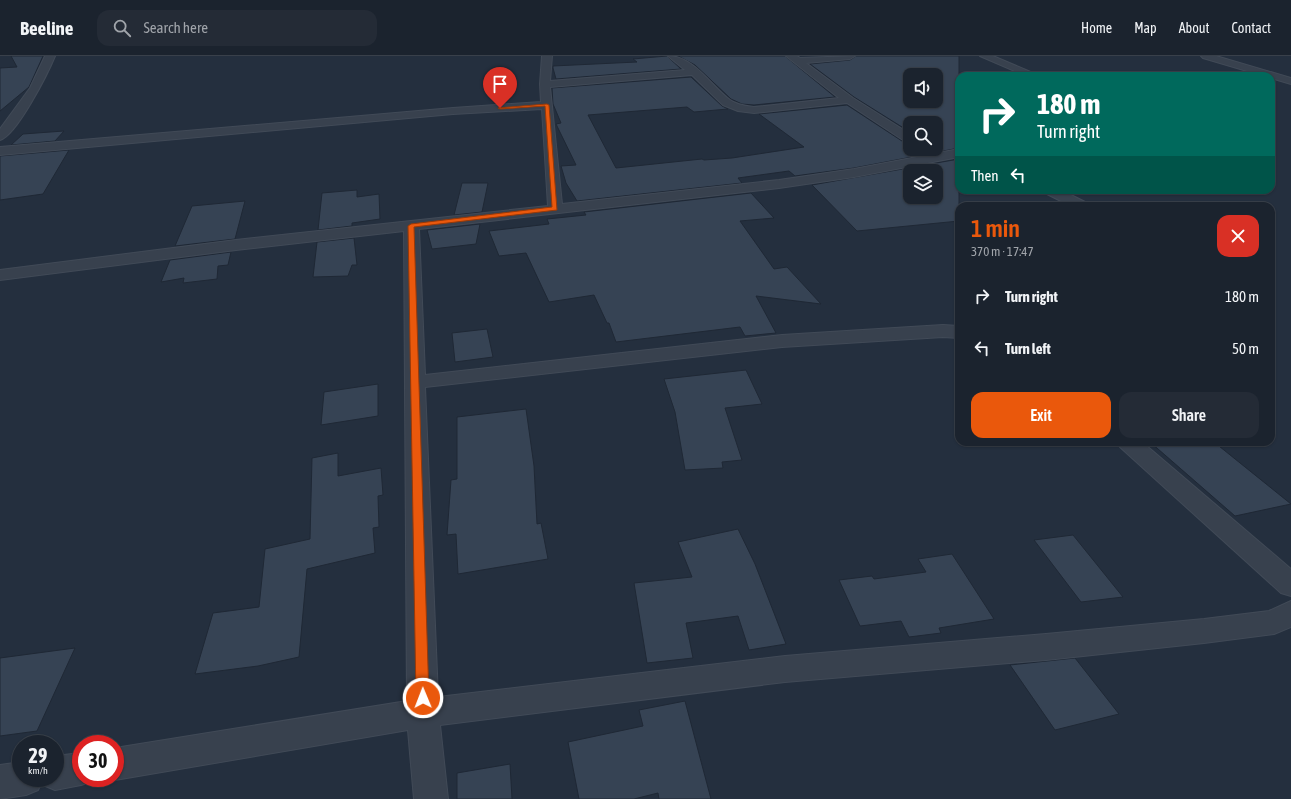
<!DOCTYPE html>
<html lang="en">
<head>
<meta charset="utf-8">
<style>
  body { margin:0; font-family:"Asap Condensed",sans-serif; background:#242b36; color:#f1f3f6; height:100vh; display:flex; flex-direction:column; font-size:15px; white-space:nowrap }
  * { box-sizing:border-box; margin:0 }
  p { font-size:13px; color:#a0a4aa }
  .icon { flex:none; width:22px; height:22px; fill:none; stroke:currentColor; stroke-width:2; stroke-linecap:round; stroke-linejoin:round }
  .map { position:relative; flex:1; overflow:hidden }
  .side { position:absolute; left:955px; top:146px; width:320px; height:244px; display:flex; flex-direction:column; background:#1b232e; border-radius:12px; box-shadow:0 1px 3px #0004,0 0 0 1px #39404a }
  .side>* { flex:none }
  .top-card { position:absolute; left:955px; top:16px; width:320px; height:122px; border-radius:12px; box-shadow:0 1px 3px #0004,0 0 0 1px #39404a; background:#00695c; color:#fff; overflow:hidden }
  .fabs { position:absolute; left:903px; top:12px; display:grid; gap:8px }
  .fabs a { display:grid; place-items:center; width:40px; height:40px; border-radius:8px; background:#1b232e; box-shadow:0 1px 3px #0004,0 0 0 1px #39404a; font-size:20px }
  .speed { position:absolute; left:12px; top:679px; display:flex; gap:8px; font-size:20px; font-weight:700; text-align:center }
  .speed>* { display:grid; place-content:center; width:52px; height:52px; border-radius:50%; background:#1b232e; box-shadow:0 1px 3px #0004,0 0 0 1px #39404a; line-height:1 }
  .speed small { font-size:10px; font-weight:400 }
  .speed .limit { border:6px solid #d22; background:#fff; color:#111 }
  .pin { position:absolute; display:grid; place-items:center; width:34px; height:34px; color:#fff; margin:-41px -17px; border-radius:50% 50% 50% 0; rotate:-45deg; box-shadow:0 0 4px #0007 }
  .pin .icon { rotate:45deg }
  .me { position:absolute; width:44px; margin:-22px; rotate:359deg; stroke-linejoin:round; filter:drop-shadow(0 0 3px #0008) }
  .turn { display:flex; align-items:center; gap:14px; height:84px; padding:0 16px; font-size:18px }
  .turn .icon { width:52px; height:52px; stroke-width:2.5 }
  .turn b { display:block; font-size:28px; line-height:34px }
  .then { display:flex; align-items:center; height:38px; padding:0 16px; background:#0003; gap:8px; font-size:15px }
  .round { display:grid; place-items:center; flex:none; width:42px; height:42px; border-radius:12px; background:#242b36 }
  .head { display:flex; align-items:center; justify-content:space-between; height:68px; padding:0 16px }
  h1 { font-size:24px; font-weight:600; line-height:30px; color:#ea580c }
  .button { display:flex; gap:8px; margin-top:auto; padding:8px 16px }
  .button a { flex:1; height:46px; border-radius:12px; background:#ea580c; color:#fff; font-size:16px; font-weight:600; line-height:46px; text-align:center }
  .button a+a { background:#242b36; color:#f1f3f6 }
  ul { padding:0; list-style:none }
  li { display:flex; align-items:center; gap:12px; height:52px; padding:0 16px }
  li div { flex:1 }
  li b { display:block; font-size:15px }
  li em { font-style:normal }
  header { display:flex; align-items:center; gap:24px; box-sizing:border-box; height:56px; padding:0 20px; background:#1b232e; border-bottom:1px solid #39404a }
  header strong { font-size:19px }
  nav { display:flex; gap:22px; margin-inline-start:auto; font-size:14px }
  .search { width:280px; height:36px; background:#242b36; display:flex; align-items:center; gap:10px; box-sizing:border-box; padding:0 14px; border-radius:12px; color:#a0a4aa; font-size:15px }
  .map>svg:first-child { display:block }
  .building { fill:#364354; stroke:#1f2835; fill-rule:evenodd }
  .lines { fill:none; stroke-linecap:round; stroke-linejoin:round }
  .minor-casing { stroke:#414a57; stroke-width:2 }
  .minor { fill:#38414e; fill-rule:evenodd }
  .route { fill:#ea580c; stroke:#983908 }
</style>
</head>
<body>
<header>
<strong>Beeline</strong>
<div class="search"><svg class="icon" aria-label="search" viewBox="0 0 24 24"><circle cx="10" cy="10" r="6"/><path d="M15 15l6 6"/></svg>Search here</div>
<nav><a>Home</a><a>Map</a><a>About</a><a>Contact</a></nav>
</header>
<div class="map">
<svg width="1291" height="743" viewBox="0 0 1291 743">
  <rect width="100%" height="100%" fill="#242f3e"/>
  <g class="building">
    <polygon points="11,0 43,0 29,31 0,55 0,12 17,11"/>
    <polygon points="667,0 681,13 556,23 553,12 553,10 637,6 633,3"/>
    <polygon points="678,0 785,0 835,41 754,49 742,48 731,43 695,9"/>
    <path d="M856,0h103v92l-105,20 -52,7 -7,1 -6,-5 -51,7 4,5 -165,18 -11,-18 -5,-17 15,-1 -20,-41 5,-1 -8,-19 -1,-16 139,-11 31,29 6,3 -34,3 -7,-5 -99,8 28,53 86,-9 2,1 28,-2 72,-11 -45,-33 88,-9 58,38 5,1v5h26v-26h-26v9l-56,-35 -44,-33 40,-4zM910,19h26v26h-26z"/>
    <polygon points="64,75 55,85 11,89 23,78"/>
    <polygon points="69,94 43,138 0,144 0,100"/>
    <path d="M959,103v62l-102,10 -45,-46zM910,115h26v26h-26z"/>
    <polygon points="462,127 488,127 482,156 454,159"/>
    <polygon points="357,134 357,141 379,138 380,163 352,167 352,170 318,174 322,137"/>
    <polygon points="751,137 774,162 740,165 774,213 787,211 821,248 756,240 776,277 745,280 740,271 616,286 609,267 607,267 594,239 549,246 526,197 499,200 489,175 549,168 547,163 586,159 584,156"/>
    <polygon points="245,145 235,183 175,190 192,150"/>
    <polygon points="480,168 476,188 432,193 427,174"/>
    <polygon points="354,182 357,209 352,209 348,220 313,221 317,186"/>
    <polygon points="231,196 228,209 218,210 217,223 183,227 184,222 161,226 170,204"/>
    <polygon points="487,273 493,301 455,306 452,277"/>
    <polygon points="746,314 762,348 725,352 742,404 722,406 723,412 685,414 675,356 664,323"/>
    <polygon points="378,328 378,360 321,369 324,336"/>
    <polygon points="526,353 534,410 537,468 541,467 548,503 458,518 456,478 447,479 451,424 457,423 457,361"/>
    <polygon points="1150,386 1214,386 1291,448 1235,460"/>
    <polygon points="338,397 338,420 381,412 383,439 378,440 379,471 373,472 375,497 307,513 299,601 258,610 195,618 213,557 259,551 265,493 310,483 312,402"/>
    <polygon points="738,473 755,508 786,588 749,594 738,560 686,567 693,602 647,607 634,527 692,521 678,486"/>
    <polygon points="1073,479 1123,541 1081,546 1034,484"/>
    <polygon points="952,498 994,563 939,572 941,577 909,581 901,565 860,570 839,524 872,520 874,523 926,516 918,503"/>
    <polygon points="75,592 37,675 0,680 0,602"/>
    <polygon points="1075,602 1119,658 1055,674 1010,609"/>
    <polygon points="685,645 711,743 659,743 658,737 634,743 579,743 568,686 643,670 639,654"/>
    <polygon points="510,708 512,743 457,743 457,717"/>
  </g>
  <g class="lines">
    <g class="minor-casing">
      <g id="minor">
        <path d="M45,0h10c-7,17 -38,79 -55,84v-11l30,-41z"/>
        <path d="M542,0h10l-2,25 135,-11 -17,-14c26,0 43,30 62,44 7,5 16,6 24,7l85,-9 -53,-42h11l3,2 55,-2 -5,3 -44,4 47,35 57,36v9l-4,-1 -59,-39 -93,10 -16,-2 -15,-6 -31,-30 -142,12 12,117 217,-24 75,-11 105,-20v8l-105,20 -75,11 -360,41 6,146 357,-40 161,-10 16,1v12l-16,-1 -161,10 -357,40 13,310 347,-41 261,-22 158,-15 65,-8 22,-10v26l-17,7 -70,9 -158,17 -261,22 -345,43 8,74h-34l-6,-69 -293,50 -6,-2h6v-30l292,-47 -3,-470 -168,19 -236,30v-10l236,-30 312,-34 -6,-97 -89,5 -453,41v-8l453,-39 88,-6 -1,-18z"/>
        <polygon points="980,0 993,0 1040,20 1026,20"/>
        <polygon points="1201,0 1216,0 1291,22 1291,28 1271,22 1271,20 1264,20 1203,2"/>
        <polygon points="1043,134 1061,134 1087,147 1089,150 1071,150 1045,137"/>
        <polygon points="1117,386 1142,386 1291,513 1291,540 1281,537 1120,391"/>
        <polygon points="81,697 81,722 94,722 93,725 81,729 55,734 43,729 42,725 38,734 26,739 0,743 0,709 21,706 21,722 55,722 55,700"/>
      </g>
    </g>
    <use href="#minor" class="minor"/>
  </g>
  <polygon class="route" points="547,48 549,49 557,154 414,171 429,642 427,646 423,648 418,646 416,642 408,170 411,168 552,151 545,50 500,53 498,52"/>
</svg>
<div class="fabs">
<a><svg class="icon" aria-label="sound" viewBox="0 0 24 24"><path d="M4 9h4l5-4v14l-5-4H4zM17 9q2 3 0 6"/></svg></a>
<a><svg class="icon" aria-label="search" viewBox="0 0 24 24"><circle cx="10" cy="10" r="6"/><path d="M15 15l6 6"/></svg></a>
<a><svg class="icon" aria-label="layers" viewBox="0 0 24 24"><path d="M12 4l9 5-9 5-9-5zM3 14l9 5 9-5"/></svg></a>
</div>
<div class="speed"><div>29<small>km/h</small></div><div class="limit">30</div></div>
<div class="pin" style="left:500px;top:52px;background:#d93025"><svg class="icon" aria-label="arrive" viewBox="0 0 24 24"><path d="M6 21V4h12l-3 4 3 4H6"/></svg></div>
<svg class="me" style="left:423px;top:642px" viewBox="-20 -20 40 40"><circle r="17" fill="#ea580c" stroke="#fff" stroke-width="3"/><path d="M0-11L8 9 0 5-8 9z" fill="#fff"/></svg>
<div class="top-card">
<div class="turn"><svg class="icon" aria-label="right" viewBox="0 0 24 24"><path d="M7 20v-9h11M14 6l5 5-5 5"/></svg><div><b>180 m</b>Turn right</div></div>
<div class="then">Then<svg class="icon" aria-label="left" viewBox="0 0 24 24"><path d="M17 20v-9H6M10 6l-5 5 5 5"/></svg></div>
</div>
<section class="side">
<div class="head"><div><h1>1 min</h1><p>370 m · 17:47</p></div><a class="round" style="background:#d93025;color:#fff"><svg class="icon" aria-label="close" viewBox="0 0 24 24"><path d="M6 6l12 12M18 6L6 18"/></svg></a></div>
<ul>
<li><svg class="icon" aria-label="right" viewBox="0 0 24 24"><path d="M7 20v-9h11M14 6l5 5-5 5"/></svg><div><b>Turn right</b></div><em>180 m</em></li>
<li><svg class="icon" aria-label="left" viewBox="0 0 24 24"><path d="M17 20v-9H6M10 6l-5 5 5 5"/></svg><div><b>Turn left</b></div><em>50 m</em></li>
</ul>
<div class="button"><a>Exit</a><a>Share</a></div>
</section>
</div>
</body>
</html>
